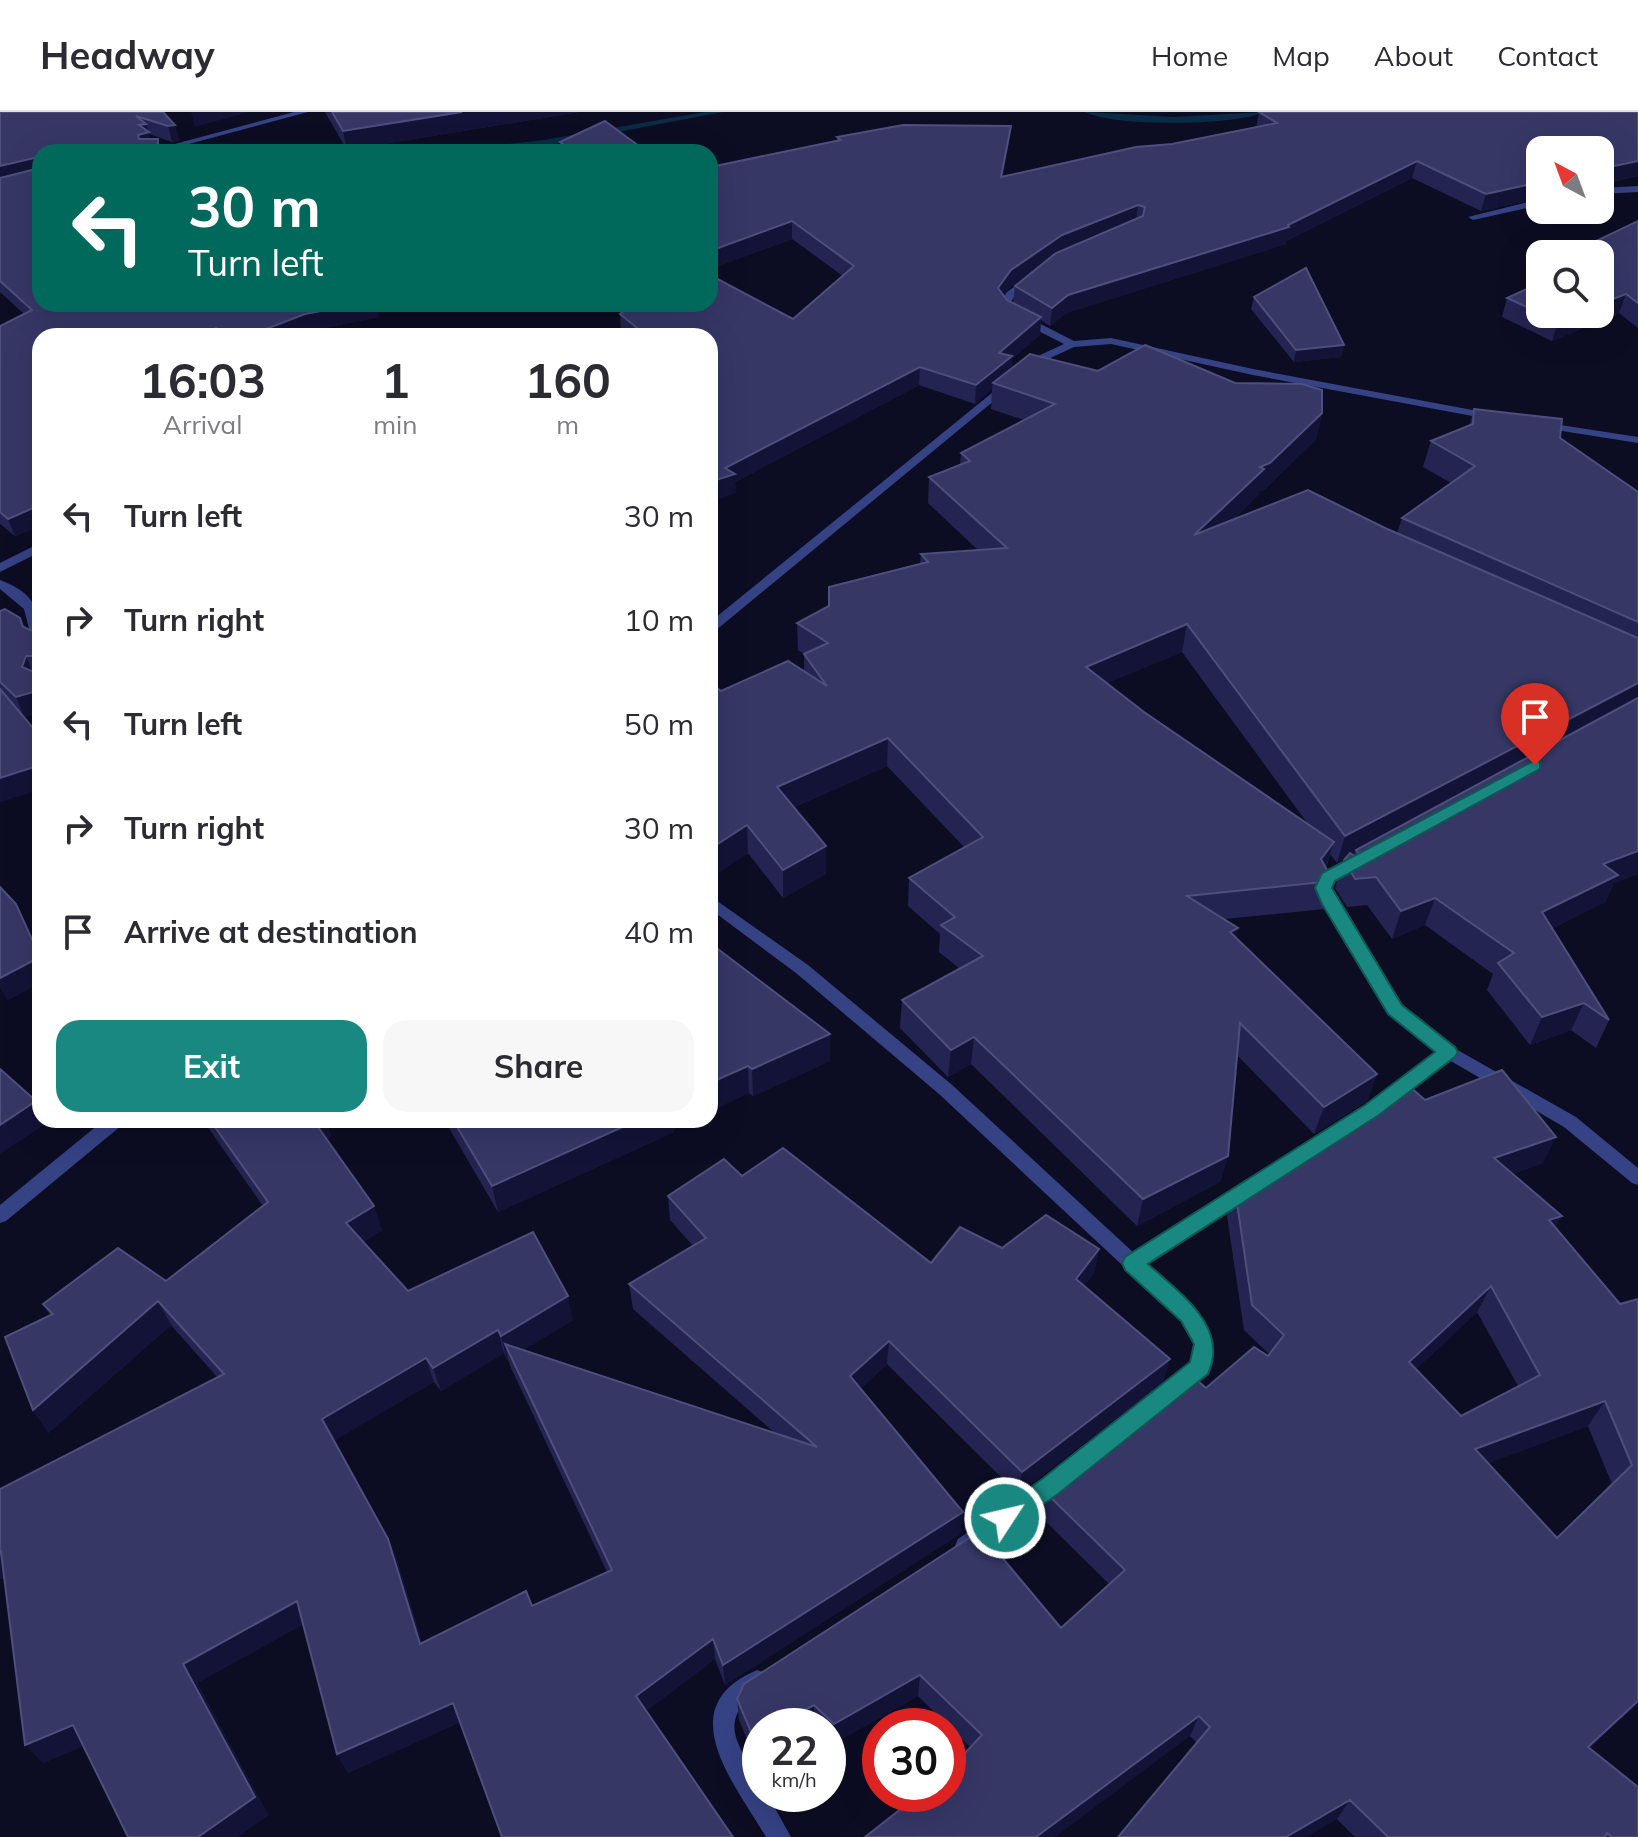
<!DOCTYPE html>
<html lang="en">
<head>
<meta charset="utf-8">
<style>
  body { margin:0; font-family:Mulish,sans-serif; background:#f7f7f7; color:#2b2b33; height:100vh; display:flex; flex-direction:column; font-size:30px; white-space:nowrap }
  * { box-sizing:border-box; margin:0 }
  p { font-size:26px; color:#7c7c81 }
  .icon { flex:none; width:44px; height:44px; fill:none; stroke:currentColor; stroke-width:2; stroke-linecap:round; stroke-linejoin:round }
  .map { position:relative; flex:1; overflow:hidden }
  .sheet { position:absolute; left:32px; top:216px; width:686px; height:800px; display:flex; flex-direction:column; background:#fff; border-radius:24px; box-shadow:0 8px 32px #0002 }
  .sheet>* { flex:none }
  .guide { position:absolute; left:32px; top:32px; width:686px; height:168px; border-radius:24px; box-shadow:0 8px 32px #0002; background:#00695c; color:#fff; overflow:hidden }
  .needle { width:52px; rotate:319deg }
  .controls { position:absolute; left:1526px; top:24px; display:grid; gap:16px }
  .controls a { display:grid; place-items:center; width:88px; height:88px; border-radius:16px; background:#fff; box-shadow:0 8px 32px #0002; font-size:40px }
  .speed { position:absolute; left:742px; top:1596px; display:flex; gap:16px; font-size:40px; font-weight:700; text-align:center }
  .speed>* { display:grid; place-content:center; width:104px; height:104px; border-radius:50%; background:#fff; box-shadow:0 8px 32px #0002; line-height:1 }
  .speed small { font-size:20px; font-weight:400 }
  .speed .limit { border:12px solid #d22; background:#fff; color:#111 }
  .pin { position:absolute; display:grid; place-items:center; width:68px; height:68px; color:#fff; margin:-82px -34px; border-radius:50% 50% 50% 0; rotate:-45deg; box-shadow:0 0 8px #0007 }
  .pin .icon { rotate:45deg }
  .me { position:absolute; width:88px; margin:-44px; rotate:55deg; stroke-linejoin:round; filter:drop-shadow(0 0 6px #0008) }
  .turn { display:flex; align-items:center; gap:28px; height:168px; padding:0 24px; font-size:36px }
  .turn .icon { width:104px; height:104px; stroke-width:2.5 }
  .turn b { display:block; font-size:56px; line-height:68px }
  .eta { display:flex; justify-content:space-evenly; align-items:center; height:136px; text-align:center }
  .eta b { font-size:48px; font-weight:700; line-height:56px }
  .primary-button { display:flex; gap:16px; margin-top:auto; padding:16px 24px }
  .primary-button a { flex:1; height:92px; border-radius:24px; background:#188881; color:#fff; font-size:32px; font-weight:700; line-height:92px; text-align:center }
  .primary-button a+a { background:#f7f7f7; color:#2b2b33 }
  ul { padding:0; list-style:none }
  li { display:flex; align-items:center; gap:24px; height:104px; padding:0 24px }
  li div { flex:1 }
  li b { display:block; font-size:30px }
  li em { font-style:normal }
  header { display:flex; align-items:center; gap:48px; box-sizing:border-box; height:112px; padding:0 40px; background:#fff; border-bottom:2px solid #e1e1e2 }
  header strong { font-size:38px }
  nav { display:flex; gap:44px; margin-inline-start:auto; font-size:28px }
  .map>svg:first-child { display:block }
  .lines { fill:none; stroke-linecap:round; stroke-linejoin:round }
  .stream { fill:#092b45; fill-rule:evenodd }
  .street { fill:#354284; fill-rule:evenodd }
  .wall { fill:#242452; fill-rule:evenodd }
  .shaded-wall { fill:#131337 }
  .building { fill:#363765; stroke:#4e4f7d; stroke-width:2; fill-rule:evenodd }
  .route { fill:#188881; stroke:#105854; stroke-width:2 }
</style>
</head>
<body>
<header>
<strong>Headway</strong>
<nav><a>Home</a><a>Map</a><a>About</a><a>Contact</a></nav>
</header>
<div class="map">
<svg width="1638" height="1725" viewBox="0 0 1638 1725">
  <rect width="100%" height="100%" fill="#0c0d23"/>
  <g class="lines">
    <g class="stream">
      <polygon points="705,0 723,0 544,34 488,40 460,40 464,37 544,28"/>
      <path d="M1085,0l89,5 90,-5c-28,14 -151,15 -179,0z"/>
    </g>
    <g class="street">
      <polygon points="294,0 308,0 159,40 145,40"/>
      <polygon points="1638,74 1638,80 1600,82 1600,76"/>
      <polygon points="1540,87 1540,93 1473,108 1468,105"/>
      <polygon points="1029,164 1038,166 1015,184 1009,192 1015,199 1074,229 1111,226 1253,257 1494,302 1500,305 1494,308 1253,263 1111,232 1074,235 1046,248 1032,259 1024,259 1024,255 1038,244 1064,232 1007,203 999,192 1007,180"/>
      <polygon points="1003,272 1012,274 715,519 710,520 710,510"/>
      <polygon points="1541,310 1638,325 1638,331 1537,315 1537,311"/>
      <polygon points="40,431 40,440 0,460 0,451"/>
      <path d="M0,468c38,14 40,32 40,68l-7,-4 -9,-35 -24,-20z"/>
      <polygon points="1357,744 1365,749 1362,753 1334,769 1332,776 1401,893 1454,936 1576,1005 1638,1056 1638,1073 1632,1071 1564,1015 1449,948 1386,997 1374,997 1371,992 1374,987 1436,940 1389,901 1316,776 1323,762"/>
      <path d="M710,784l98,69 143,119 183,169 109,-69 6,-2 6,2 3,5 -3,5 -108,70c29,27 100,79 49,118 -7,6 -13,11 -21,14l-7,-3 -3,-6 3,-6 24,-19 3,-18 -14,-24 -242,-226 -143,-121 -86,-64z"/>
      <polygon points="1354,1003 1360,1005 1363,1010 1360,1015 1292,1058 1286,1060 1280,1058 1277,1053 1280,1048"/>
      <polygon points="104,1008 125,1008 122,1013 6,1109 0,1111 0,1093"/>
      <polygon points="1057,1359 1064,1362 1067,1369 1064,1376 972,1441 965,1444 958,1441 955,1434 958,1427"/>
      <path d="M757,1558l8,3 3,8c-6,14 -23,16 -30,31 -15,30 22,54 22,82h7l24,43h-25c-31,-53 -97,-130 -9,-167z"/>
    </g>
  </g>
  <g class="wall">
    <polygon points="0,0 163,0 175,13 179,28 172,30 149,22 151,27 158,27 162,40 40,40 40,192 376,192 379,205 309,219 297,224 40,224 40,414 15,424 0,412 0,214 24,202 0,180"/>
    <polygon points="325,0 579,0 347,38"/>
    <path d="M1259,0h379v64l-157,35 -69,-33 -126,63v3l-220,69 -16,13 -9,-6 -1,15 -28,24 -1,10 87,2 137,12 87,30 -6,26 -51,50 -6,2 -1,4 -25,25 164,13 5,-15 49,-35 -28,-16 8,-26 38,-15 5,-17 86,29 78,54v382l-24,9 -9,19 -52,26 56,92 -13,28 -25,-18 -41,15 -43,-55 6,-16 -68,-49 -33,14 -25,-34 -20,2 -12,-19 9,-29 -7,4 -7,-9 -4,14 7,13 -8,28 -101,10 14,9 -3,9 142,137 -10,27 -53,33 -77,-79 -9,101 -8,26 -83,44 -166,-162 -23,13 -48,-49 2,-28 58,-31 -21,-17 1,-18 -32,-28 1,-28 55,-31 -77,-81 -93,41 32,39v28l-43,24 -35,-45 -38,25v-187h11l83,-20v-17l-6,-4 -1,-27 123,-59 1,-10 57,-4 -50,-47 1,-26 31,-12 1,-12 63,-33 -33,-11 1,-20 -17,15 -56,-19 -184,97 1,11 -26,-157h-84l-5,-4 -1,-18 173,5 50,-43 -51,-37 -82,30 127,-128v-4l174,-11 -2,16 -6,34 253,-48zM1036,157l-21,17 -2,17 -6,-3 -3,-4 6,-9zM1182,540l126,172 -164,-112 -37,-29z"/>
    <polygon points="560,30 647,40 561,40"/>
    <polygon points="1638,109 1638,216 1619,201 1552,229 1502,205 1507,186 1540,171 1540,202 1600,202 1600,142 1590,142 1594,130"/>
    <polygon points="1254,185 1344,233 1341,245 1294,250 1251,197"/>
    <polygon points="0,499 33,519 40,600 24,605 40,624 40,677 0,690"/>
    <polygon points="710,831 830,949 753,984 749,981 710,999"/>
    <path d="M1396,980l29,8 118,63 -31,11 44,54 64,76 18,-5v404l-48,45 48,89h-283l-18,-18 -140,-76 -7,-7 -242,58 22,-47 -52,-51 -85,48 -5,-5v-13h-68v30l-5,3 -16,-39 -2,-21 324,-71 48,-44 -73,-72 5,-24 165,-100 62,-32 1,-2 -25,-24 -17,-114 8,-27 98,-48 6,-18zM1477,1200l41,74 -57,30 -45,-47zM1588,1314l24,58 -55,54 -69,-75z"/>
    <path d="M204,1008h122l5,17 -4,3 55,90 -19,12 45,49 165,29 -50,30 253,84 -143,-125 -4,-25 64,-38 -23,-26 -2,-24 74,-20 189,87 71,-15 97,1 -5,24 -10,13 86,73 -7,23 -145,112 -131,-130 -27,25 103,123 -3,22 -235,151 -10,-26 -69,52 -186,11 -112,51 -11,-19 -34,-130 -106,59 71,132 -31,22h-109l-45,-91 -40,17 -38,-185 -4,1 -1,-1v-89l218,-111 -47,-53 -123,108 2,-118 -7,-11 123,-23 97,-75 -56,-80zM504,1241l3,7 1,-1 3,9 96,204 -75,34 -110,37 -25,-83 -9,-21 -54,-99 100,-58 7,9z"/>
    <polygon points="447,1008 692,1008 674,1017 674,1020 498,1100 449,1016"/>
  </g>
  <g class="shaded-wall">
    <polygon points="191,0 249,0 195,15"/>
    <polygon points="462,0 579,0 347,38 343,19"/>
    <polygon points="146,12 149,20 153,35 139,27 139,13"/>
    <polygon points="175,13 179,28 172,30 168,14"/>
    <polygon points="1011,14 1009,30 1000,82 1001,65"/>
    <polygon points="34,46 39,61 0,72 0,54"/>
    <polygon points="1417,49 1412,66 1286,129 1286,132 1066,201 1050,214 1052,196 1068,183 1288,113"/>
    <polygon points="1638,49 1638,64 1600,72 1600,57"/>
    <polygon points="1540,70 1540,86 1481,99 1486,82"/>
    <polygon points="1138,93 1136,110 1060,141 1010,175 997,194 998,176 1011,158 1062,123"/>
    <polygon points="792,109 792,127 710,157 710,139"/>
    <polygon points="1626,182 1619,201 1552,229 1558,210 1577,202 1600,202 1600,192"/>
    <polygon points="358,192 376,192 379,205 309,219 297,224 248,224 305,202"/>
    <polygon points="1041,205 1040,223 1012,247 1011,262 993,271 992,277 975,292 976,273 999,241"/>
    <polygon points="216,216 218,224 204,224"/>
    <polygon points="1344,233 1341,245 1294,250 1296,238"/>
    <polygon points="920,255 919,273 735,370 736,381 710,390 710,370 725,356"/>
    <polygon points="1322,301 1316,327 1265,377 1259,379 1258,383 1189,450 1194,423 1260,355"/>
    <polygon points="40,393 40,414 15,424 8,407"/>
    <polygon points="1187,512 1182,540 1082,582 1086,555"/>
    <polygon points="26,544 34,564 22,555"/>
    <polygon points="1638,571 1638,592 1356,738 1354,742 1337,751 1345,724"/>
    <polygon points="40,578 40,600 24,605 16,585"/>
    <polygon points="888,626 887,654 777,702 777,675"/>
    <polygon points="40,653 40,677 0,690 0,666"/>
    <polygon points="747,713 748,741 710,766 710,737"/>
    <polygon points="1334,730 1325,757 1321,747"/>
    <polygon points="826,734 826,762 783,786 783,758"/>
    <polygon points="1638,739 1638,762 1614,771 1605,790 1530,827 1542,800 1603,752"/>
    <polygon points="1435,786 1425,813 1392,827 1401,799"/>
    <polygon points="1238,816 1231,843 1230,820"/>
    <polygon points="40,844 40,871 7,889 0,875 0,866"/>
    <polygon points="1584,891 1571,918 1530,933 1542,905"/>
    <polygon points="830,922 830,949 753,984 752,957"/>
    <polygon points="974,925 971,952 948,965 951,938"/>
    <polygon points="748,954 749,981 710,999 710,971"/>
    <polygon points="1377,962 1367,989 1314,1022 1324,995"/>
    <polygon points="36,989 40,997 40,1008 46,1008 47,1011 0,1042 0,1013"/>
    <polygon points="312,1008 326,1008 331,1025 320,1031"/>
    <polygon points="638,1008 692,1008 674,1017 674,1020 498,1100 492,1074"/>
    <polygon points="1556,1025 1543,1051 1481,1073 1494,1046"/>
    <polygon points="1228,1044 1220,1070 1137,1114 1143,1087"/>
    <polygon points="374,1094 382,1118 354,1136 346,1111"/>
    <polygon points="1562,1104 1548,1130 1549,1108"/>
    <polygon points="1099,1137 1094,1161 1071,1192 1076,1167"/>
    <polygon points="1491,1174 1477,1200 1397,1275 1409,1250"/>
    <polygon points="568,1184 573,1208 511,1246 505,1232 508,1247 507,1248 501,1224"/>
    <polygon points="158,1189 171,1213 48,1321 33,1298"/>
    <polygon points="498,1218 504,1241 441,1279 433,1256"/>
    <polygon points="889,1229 887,1252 849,1287 850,1264"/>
    <polygon points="426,1246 434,1270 332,1330 322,1307"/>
    <polygon points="1170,1247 1163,1270 1018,1382 1022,1360"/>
    <polygon points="1605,1289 1588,1314 1461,1361 1475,1337"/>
    <polygon points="963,1400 960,1422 725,1573 723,1553"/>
    <polygon points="388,1427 397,1448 428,1552 420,1532"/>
    <polygon points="1,1440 18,1461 1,1467 0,1466 0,1441"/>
    <polygon points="297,1489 308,1510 197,1571 268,1703 237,1725 198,1725 183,1552"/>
    <polygon points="713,1527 715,1547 640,1604 636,1584"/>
    <polygon points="920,1563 918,1584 833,1632 834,1612"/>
    <polygon points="1638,1589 1638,1591 1570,1655 1588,1635"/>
    <polygon points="453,1591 461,1610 348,1661 337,1642"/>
    <polygon points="814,1593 814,1613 813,1614 776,1614"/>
    <polygon points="1199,1604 1190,1624 1055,1725 1036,1725"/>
    <polygon points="73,1613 89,1632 43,1651 25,1633"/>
    <polygon points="760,1623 760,1644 755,1647 754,1627"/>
    <polygon points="1350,1688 1337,1707 1307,1725 1286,1725"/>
  </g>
  <g class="building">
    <polygon points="0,0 163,0 175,13 168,14 136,4 146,12 139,13 149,20 138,23 139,27 158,27 158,40 40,40 40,192 358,192 305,202 248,224 228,224 216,216 204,224 40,224 40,393 8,407 0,400 0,214 32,198 0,169 0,66 36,57 38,48 34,46 0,54"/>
    <polygon points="332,0 462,0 343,19"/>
    <polygon points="1259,0 1638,0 1638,49 1600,57 1600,38 1540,38 1540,70 1486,82 1417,49 1288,113 1289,115 1068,183 1052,196 1015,174 1056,141 1143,104 1145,95 1138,93 1062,123 1011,158 998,176 1007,188 1041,205 999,241 1012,244 976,273 920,255 725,356 735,362 710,370 710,224 647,224 620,202 633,192 710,192 710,163 793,207 854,154 792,109 710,139 710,55 841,28 837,25 903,13 1011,14 1001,65 1136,35 1172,32 1277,11"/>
    <polygon points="605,9 647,40 573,40 560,30"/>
    <polygon points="1638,109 1638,191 1626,182 1600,192 1600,143 1611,138 1594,130"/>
    <polygon points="1306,156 1344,233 1296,238 1254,185"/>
    <polygon points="1540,171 1540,201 1507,186"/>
    <polygon points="1542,202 1577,202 1558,210"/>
    <polygon points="1145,233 1235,271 1302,272 1322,278 1322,301 1270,351 1260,355 1264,357 1194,423 1308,378 1385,416 1638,526 1638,571 1345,724 1187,512 1086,555 1144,600 1334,730 1321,747 1333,769 1187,784 1238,816 1230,820 1377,962 1324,995 1240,911 1228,1044 1143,1087 974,925 951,938 902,888 983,844 941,813 955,805 909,766 983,725 888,626 777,675 826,734 783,758 747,713 710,737 710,579 717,576 721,579 788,549 827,574 804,542 828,531 797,511 829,494 829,475 928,450 921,442 1007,436 929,365 970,349 961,341 1055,292 993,271 1030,242 1098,259"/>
    <polygon points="1474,297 1562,307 1560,326 1638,380 1638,510 1402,406 1475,354 1431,329 1473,312"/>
    <path d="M5,497l15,9 3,9 10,4 2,-9 5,-2v70l-24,7 -16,-15v-71zM26,544h8v16l-12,-5z"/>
    <polygon points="0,577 40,624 40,653 0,666"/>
    <polygon points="1638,586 1638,739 1603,752 1618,763 1542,800 1609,908 1584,891 1542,905 1498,851 1514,841 1435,786 1401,799 1376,765 1355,767 1344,748 1350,741 1366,752 1356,738"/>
    <polygon points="0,775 16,792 40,845 0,866"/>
    <polygon points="710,831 830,922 752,957 748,954 710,971"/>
    <polygon points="0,957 36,989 0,1013"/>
    <path d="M1502,958l54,67 -62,21 68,58 -13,4 71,84 18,-5v402l-50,46 50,40v50h-26l-5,-4 -2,4h-217l-38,-37 -64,37h-168l92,-110 -11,-11 -163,121h-171l55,-43h28v-23l34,-36 -62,-60 -86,49 -20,-19 -38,21h-16v9l-6,4 -17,-40 7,-15 236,-153 81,97 64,-58 -84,-82 148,-115 17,15 48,-41 14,9 16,-21 -32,-30 -17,-116 27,-16 87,-39 -10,-11 53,-34 4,3 13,-6 16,14zM1491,1174l49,89 -79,41 -52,-54zM1605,1289l27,64 -75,73 -82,-89z"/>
    <polygon points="210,1008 313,1008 374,1094 346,1111 408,1179 533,1120 568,1184 501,1224 498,1218 433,1256 426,1246 322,1307 388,1427 420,1532 526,1479 532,1494 612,1458 505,1232 817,1335 629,1172 706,1126 668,1084 724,1047 742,1064 783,1036 931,1151 960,1115 1002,1136 1046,1103 1099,1137 1076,1167 1170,1247 1022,1360 889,1229 850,1264 963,1400 723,1553 713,1527 636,1584 733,1725 502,1725 453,1591 337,1642 297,1489 183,1552 255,1685 198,1725 128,1725 73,1613 25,1633 1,1440 0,1441 0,1377 224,1262 158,1189 33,1298 5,1225 53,1202 43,1192 118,1136 166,1169 268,1090"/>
    <polygon points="453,1008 638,1008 492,1074"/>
  </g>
  <path class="route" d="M1535,648l5,2v7l-205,112 -3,7 70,117 53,42 3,5 -3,5 -76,58 -231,149c31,28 82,63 60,110l-150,120 -45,32 -8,4 -8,-4 -4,-8 4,-7 45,-32 148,-117 4,-18 -13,-23 -56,-51 -3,-7 3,-6 240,-152 70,-53 -47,-38 -66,-110 -7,-16 7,-15z"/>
</svg>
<div class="controls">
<a><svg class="needle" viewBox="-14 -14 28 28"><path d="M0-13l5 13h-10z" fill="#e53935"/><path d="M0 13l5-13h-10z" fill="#7c7c81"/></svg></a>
<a><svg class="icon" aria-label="search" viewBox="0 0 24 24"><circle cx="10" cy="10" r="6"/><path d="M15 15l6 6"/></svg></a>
</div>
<div class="speed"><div>22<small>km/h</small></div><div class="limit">30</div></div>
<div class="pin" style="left:1535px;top:653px;background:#d93025"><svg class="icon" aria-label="arrive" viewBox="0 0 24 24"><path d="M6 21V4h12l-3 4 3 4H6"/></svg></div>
<svg class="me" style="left:1005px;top:1406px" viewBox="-20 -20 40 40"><circle r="17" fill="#188881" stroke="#fff" stroke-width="3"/><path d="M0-11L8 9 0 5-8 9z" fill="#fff"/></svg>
<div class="guide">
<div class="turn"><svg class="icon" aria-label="left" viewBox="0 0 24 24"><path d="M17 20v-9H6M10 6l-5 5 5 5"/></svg><div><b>30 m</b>Turn left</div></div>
</div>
<section class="sheet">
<div class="eta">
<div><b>16:03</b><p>Arrival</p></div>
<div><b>1</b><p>min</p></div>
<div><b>160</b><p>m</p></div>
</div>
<ul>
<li><svg class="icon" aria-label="left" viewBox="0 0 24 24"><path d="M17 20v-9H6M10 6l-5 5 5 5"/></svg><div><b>Turn left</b></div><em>30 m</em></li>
<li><svg class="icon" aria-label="right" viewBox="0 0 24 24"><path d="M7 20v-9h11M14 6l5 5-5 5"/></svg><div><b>Turn right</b></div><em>10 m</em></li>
<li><svg class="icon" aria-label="left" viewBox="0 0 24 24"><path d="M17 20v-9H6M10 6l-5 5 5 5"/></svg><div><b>Turn left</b></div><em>50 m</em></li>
<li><svg class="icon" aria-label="right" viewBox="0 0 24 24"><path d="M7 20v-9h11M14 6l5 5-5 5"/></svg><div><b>Turn right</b></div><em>30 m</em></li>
<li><svg class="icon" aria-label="arrive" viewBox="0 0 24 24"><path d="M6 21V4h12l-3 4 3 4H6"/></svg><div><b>Arrive at destination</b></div><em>40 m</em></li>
</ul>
<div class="primary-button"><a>Exit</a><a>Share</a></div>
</section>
</div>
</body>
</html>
